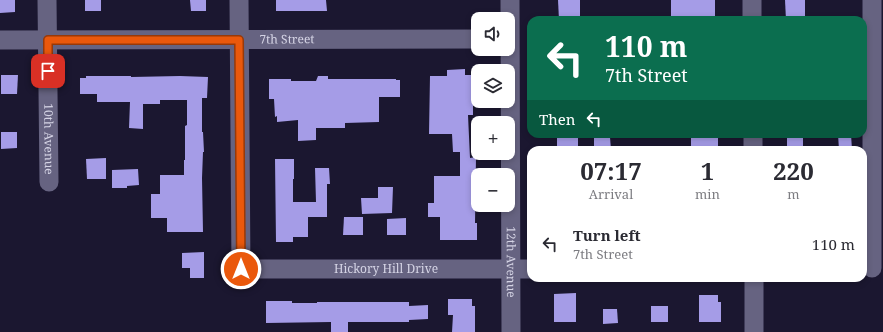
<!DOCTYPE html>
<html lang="en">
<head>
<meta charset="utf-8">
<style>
  body { margin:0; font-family:"Noto Serif",serif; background:#f7f7f7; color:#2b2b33; height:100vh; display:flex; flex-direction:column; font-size:15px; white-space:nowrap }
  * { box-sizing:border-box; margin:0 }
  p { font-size:13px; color:#7c7c81 }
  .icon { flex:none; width:22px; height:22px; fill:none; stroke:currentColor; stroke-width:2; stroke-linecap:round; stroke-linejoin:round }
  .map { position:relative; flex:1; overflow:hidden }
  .sheet { position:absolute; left:527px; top:146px; width:340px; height:136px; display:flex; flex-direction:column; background:#fff; border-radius:12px; box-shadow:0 2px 6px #0003 }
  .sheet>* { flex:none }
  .hud { position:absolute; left:527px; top:16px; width:340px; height:122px; border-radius:12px; box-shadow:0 2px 6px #0003; background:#0b6e4f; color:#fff; overflow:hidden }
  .fabs { position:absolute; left:471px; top:12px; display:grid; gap:8px }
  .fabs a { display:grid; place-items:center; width:44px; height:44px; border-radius:8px; background:#fff; box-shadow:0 2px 6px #0003; font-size:20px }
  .pin { position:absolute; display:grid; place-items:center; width:34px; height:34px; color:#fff; margin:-17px; border-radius:8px; box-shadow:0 2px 6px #0006 }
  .me { position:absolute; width:44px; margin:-22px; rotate:0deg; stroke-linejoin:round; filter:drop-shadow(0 0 3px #0008) }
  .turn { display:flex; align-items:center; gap:14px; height:84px; padding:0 12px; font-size:18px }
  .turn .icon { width:52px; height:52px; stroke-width:2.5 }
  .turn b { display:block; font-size:28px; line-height:34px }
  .then { display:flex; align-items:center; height:38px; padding:0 12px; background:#0003; gap:8px; font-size:15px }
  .eta { display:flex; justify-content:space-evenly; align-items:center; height:68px; text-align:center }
  .eta b { font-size:24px; font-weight:700; line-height:28px }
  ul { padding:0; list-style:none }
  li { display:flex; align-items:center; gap:12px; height:60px; padding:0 12px }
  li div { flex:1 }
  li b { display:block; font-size:15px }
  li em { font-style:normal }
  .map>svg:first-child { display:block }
  .building { fill:#a59ce7 }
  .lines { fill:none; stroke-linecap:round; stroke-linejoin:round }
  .minor { stroke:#666381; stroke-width:19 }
  .route-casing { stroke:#983908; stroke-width:10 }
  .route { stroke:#ea580c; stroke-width:7 }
  .labels { text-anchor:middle; stroke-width:4; stroke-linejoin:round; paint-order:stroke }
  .street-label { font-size:12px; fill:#d4d3e4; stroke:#120e26 }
</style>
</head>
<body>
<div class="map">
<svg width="883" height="332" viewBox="0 0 883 332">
  <rect width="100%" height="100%" fill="#1b1730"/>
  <g class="building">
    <polygon points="0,0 15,0 15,12 0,13"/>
    <rect x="85" y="0" width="16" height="11"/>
    <polygon points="190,0 206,0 206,11 191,11"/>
    <polygon points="276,0 326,0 327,11 276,11"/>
    <polygon points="558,0 580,0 580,20 559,20"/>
    <rect x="671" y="0" width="44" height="20"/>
    <polygon points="785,0 805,0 805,20 786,20"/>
    <polygon points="465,69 465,75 476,75 476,89 473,89 473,115 468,115 470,158 476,157 475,223 477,223 477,240 440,240 440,217 428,217 428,203 434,203 434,176 460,176 460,152 453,152 452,134 429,134 430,76 447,76 447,70"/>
    <polygon points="1,75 18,75 17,94 1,94"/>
    <polygon points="86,76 131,76 131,77 180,76 208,77 207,98 202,98 202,132 203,132 204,152 203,152 202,178 203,232 167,232 167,218 151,218 151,194 160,194 160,175 184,175 184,160 185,160 185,126 187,125 187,100 160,100 160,104 143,104 143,129 129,128 130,102 97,102 97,94 80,94 80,78 86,78"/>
    <polygon points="318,76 328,76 328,79 396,79 396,80 400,80 400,97 379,97 379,122 345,123 345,128 316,128 316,140 298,141 298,120 277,122 277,116 275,117 274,99 269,99 269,79 291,79 291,81 316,81"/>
    <polygon points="1,132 17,132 17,148 1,149"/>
    <rect x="557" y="134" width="21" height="12"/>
    <polygon points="691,134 715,134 715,135 718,135 718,147 691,148"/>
    <rect x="787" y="134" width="16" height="16"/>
    <polygon points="838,134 851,134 852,150 839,150"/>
    <polygon points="610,137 611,150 594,150 594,138"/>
    <polygon points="106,158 106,179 87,179 86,159"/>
    <polygon points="275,159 294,159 294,179 293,179 293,202 316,202 315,168 329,168 330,184 327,184 327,217 308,217 308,237 293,237 293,242 276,242"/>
    <polygon points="138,169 139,185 127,186 127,188 112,188 112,170"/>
    <polygon points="378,187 393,187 392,213 362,214 361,198 378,198"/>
    <polygon points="344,217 363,217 363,235 343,235"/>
    <polygon points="406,218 406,235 387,235 387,219"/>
    <polygon points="204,252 204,278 190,278 190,268 182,268 182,253"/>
    <polygon points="576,293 576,322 554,322 554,294"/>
    <polygon points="699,295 718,295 718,302 721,302 721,322 699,322"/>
    <polygon points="448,299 472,299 472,306 475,306 475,332 452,332 453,315 448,315"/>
    <polygon points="266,301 292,301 292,303 317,303 317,302 409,302 409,306 428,305 428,319 409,320 409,322 348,322 348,332 331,332 331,322 266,323"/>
    <rect x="651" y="306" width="17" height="16"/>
    <polygon points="603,309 617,309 618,323 603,324"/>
  </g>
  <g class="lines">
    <g class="minor">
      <path id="s1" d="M47,0l2,182"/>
      <path id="s2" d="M239,0l2,269h290"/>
      <path id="s3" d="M510,0l1,332"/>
      <polyline points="752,0 752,20"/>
      <polyline points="872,0 872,268"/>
      <path id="s4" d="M0,40l478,-1"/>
      <polyline points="753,134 753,150"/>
      <polyline points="754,332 754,278"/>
    </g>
  </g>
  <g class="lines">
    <g class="route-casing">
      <polyline id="route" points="48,71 48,40 239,40 241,269"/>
    </g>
    <use href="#route" class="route"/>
  </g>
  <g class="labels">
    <g class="street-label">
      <text dy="4" stroke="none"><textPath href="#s4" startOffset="287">7th Street</textPath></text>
      <text dy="4" stroke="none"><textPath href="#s1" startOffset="139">10th Avenue</textPath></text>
      <text dy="4" stroke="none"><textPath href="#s3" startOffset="262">12th Avenue</textPath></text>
      <text dy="4" stroke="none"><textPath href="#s2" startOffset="414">Hickory Hill Drive</textPath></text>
    </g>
  </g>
</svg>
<div class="fabs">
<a><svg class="icon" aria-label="sound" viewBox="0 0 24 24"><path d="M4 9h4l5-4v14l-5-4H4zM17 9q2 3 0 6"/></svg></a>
<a><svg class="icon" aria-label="layers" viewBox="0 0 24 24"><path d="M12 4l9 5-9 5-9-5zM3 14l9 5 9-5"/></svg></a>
<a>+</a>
<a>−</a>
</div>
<div class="pin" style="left:48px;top:71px;background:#d93025"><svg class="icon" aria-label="arrive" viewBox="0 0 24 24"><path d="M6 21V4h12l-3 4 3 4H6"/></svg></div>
<svg class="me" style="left:241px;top:269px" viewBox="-20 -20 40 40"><circle r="17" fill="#ea580c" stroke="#fff" stroke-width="3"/><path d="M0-11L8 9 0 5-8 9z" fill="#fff"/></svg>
<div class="hud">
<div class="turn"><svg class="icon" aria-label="left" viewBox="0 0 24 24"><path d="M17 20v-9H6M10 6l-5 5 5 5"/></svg><div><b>110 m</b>7th Street</div></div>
<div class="then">Then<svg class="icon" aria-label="left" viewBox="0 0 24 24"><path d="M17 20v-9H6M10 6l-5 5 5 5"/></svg></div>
</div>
<section class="sheet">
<div class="eta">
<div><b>07:17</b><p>Arrival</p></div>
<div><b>1</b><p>min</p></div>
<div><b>220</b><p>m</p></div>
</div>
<ul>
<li><svg class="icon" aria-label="left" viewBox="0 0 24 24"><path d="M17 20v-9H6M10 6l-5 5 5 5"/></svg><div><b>Turn left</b><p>7th Street</p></div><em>110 m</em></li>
</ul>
</section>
</div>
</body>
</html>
